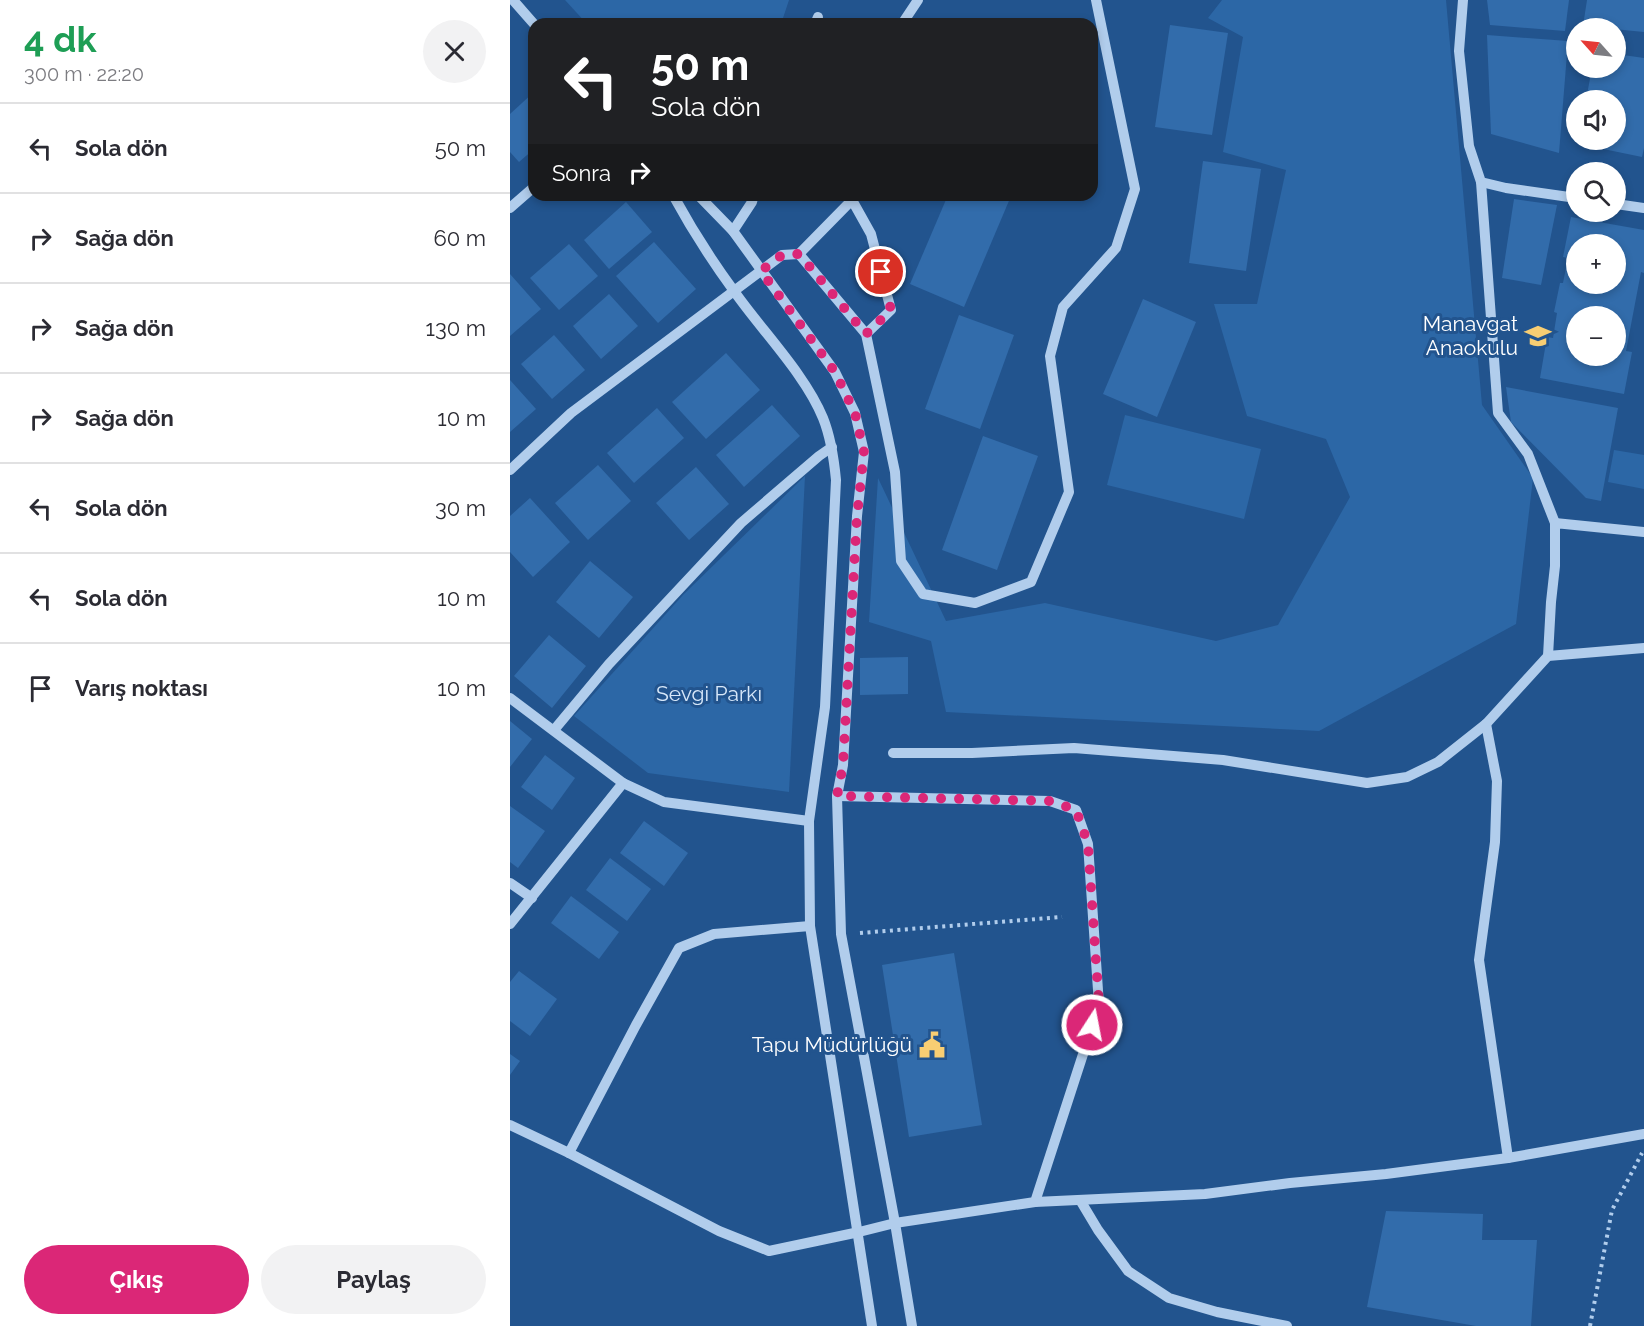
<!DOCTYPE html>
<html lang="tr">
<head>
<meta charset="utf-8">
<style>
  body { margin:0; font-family:Raleway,sans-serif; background:#f2f2f3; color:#2b2b33; height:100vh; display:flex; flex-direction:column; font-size:22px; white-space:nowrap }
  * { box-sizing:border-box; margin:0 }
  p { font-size:20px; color:#7c7c81 }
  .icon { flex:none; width:33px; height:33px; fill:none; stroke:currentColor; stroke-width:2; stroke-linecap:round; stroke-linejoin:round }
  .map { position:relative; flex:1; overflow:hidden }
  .side { display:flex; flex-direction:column; background:#fff; width:510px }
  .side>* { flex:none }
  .top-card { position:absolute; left:18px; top:18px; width:570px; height:183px; border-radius:18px; box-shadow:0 3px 9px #0003; background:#202124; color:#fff; overflow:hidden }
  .needle { width:39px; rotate:297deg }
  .buttons { position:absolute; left:1056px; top:18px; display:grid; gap:12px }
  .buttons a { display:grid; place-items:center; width:60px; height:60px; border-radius:50%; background:#fff; box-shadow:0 3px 9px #0003; font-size:30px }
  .pin { position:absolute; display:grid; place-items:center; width:51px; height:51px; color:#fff; margin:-26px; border:3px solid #fff; border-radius:50%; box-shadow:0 2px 6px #0007 }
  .me { position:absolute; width:66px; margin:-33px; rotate:11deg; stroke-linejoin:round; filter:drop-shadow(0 0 4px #0008) }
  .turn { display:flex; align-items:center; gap:21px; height:126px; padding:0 24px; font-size:27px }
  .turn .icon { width:78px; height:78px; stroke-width:2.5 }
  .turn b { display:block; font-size:42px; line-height:51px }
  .then { display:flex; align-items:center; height:57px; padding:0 24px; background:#0003; gap:12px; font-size:22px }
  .round { display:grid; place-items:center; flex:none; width:63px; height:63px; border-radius:32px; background:#f2f2f3 }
  .summary { display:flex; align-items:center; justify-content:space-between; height:102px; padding:0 24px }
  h1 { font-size:36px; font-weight:700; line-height:45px; color:#1e9e55 }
  .button { display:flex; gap:12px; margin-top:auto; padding:12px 24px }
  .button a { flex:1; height:69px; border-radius:36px; background:#db2777; color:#fff; font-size:24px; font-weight:700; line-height:69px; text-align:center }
  .button a+a { background:#f2f2f3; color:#2b2b33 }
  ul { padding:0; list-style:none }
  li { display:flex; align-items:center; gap:18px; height:90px; padding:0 24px; border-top:2px solid #e1e1e2 }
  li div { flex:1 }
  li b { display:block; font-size:22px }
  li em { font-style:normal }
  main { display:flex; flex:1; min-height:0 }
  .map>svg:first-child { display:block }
  .green { fill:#2c67a6 }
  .building { fill:#326cab; fill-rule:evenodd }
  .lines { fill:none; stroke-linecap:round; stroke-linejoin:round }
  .path { stroke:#b1cdec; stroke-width:4; stroke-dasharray:3 4.5; stroke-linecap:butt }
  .minor { stroke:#b1cdec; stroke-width:10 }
  .route { stroke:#db2777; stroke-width:10; stroke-dasharray:0 18 }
  .labels { text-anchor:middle; stroke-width:6; stroke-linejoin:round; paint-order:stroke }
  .poi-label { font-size:21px; fill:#fff; stroke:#22548e; text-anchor:end }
  .park-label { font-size:21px; fill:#d6e7f9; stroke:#22548e }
</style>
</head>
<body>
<main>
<section class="side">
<div class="summary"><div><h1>4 dk</h1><p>300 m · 22:20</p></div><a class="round"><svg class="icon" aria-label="close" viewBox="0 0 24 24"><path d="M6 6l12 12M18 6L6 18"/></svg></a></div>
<ul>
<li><svg class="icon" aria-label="left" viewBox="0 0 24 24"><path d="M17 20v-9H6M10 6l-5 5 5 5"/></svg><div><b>Sola dön</b></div><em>50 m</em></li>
<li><svg class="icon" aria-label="right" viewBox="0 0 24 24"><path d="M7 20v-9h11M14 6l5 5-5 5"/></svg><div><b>Sağa dön</b></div><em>60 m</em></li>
<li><svg class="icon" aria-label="right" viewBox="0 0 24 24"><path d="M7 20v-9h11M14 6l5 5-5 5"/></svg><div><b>Sağa dön</b></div><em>130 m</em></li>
<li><svg class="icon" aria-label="right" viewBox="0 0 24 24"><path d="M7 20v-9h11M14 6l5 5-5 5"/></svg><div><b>Sağa dön</b></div><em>10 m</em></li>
<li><svg class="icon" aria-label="left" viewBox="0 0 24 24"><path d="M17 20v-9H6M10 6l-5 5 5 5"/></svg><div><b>Sola dön</b></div><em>30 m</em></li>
<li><svg class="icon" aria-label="left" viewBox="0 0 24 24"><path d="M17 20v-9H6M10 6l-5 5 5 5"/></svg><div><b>Sola dön</b></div><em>10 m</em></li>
<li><svg class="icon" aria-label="arrive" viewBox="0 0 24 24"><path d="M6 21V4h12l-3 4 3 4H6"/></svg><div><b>Varış noktası</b></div><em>10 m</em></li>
</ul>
<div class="button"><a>Çıkış</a><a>Paylaş</a></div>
</section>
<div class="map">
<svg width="1134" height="1326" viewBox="0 0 1134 1326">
  <rect width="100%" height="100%" fill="#22548e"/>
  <g class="green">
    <polygon points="55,0 279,0 271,24 77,24"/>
    <polygon points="712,0 936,0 972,405 1023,478 1006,624 809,731 436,712 421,641 359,622 368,478 436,621 535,603 706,641 768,625 840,497 816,439 737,416 704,304 747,304 776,170 713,152 733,37 698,18"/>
    <polygon points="615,415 751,449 734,519 597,485"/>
    <polygon points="1104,450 1134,455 1134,489 1098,482"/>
    <polygon points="295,476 279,792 138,773 64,716 173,595"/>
  </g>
  <g class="building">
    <polygon points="977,0 1059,0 1055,31 980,25"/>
    <polygon points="1077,0 1134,0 1134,32 1073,26"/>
    <polygon points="660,25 718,33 702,135 645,127"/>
    <polygon points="977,35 1058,41 1049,153 981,134"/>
    <polygon points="1106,54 1134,58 1134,148 1132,157 1069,144 1070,140 1106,140 1106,100 1076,100 1082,68 1106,68"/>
    <polygon points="24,92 24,149 9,162 0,152 0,114"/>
    <polygon points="693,161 751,169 736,271 679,263"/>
    <polygon points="438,195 501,196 454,307 400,284"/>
    <polygon points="1004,199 1047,205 1031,285 992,278"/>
    <polygon points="116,202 142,232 99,269 74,240"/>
    <path d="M1061,217l73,13v43l-3,-1 -15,79 6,1 -8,42 -84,-16 7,-41 6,1 4,-25 -3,-1 6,-29h3l5,-25 -5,-1zM1066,244h40v40h-40zM1066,316h40v40h-40z"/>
    <polygon points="144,242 186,289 148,323 106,276"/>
    <polygon points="59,244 88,276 49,310 20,278"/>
    <polygon points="0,274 31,309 0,336"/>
    <polygon points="99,294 128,326 91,359 63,326"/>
    <polygon points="633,299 686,322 647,417 593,394"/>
    <polygon points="449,315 504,335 470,429 415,409"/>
    <polygon points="44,335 75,370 42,399 11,364"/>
    <polygon points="216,353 250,390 196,439 162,402"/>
    <polygon points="0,380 26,409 0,432"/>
    <polygon points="996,387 1108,408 1091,501 1076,498 1001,422"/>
    <polygon points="262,405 290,436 234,487 206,455"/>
    <polygon points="147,408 174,438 124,483 97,453"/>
    <polygon points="473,436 528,456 487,570 432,550"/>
    <polygon points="88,465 121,501 78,540 45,503"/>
    <polygon points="186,467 219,504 179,540 146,503"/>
    <polygon points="20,498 60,542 23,577 0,552 0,516"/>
    <polygon points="80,561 123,597 89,638 46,602"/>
    <polygon points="39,635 76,666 42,708 4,676"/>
    <polygon points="398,657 398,694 350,695 350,658"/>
    <polygon points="0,721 22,739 0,767"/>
    <polygon points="35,755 65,778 42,810 11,787"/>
    <polygon points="0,806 35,831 8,868 0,862"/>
    <polygon points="134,821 178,853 154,886 110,853"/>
    <polygon points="100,858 141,889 117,921 76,890"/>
    <polygon points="61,896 109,932 89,959 41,923"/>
    <polygon points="444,953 472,1125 399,1137 372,965"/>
    <polygon points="9,971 47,999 20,1036 0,1021 0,982"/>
    <polygon points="0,1054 10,1061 0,1075"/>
    <polygon points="876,1211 973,1214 972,1240 1027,1240 1021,1326 966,1326 857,1307"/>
  </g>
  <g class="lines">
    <g class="path">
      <polyline points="350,933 552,917"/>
      <polyline points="1080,1326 1102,1210 1132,1153"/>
    </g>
    <g class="minor">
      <polyline points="3,0 24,24"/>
      <polyline points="953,0 949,51 959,146 971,182 996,188 1066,198"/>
      <polyline points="305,24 308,17"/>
      <polyline points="392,24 408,0"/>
      <polyline points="971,182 988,413 1018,454 1045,523"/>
      <path d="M163,195c18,33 39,66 61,96 28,40 71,83 89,127 8,20 11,41 13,62l-11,227 -16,114 1,105 62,400"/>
      <polyline points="188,195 223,231 325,372 345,413 354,452 347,516 333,765 327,796 331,934 385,1223 402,1326"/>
      <polyline points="342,200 361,234 381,310 356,334"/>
      <polyline points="1106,204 1134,208"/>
      <polyline points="0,208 24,187"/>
      <polyline points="223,231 242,202 244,195"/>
      <polyline points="289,254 356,334 385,472 391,561 413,594 465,603 521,582 559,492 540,356 553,307 606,248 625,189 586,0"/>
      <polyline points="0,470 61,413 272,255 289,254 342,200 343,195"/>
      <polyline points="1038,656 1041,602 1045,566 1045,523 1134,532"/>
      <polyline points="0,698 113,783 154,802 299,821"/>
      <polyline points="976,724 987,781 985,842 969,960 998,1158"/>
      <polyline points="44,730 99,664 231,523 309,456 322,447"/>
      <polyline points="383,753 462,753 564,748 713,760 857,783 897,777 928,762 976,724 1038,656 1134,648"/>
      <polyline points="0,883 22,898"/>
      <polyline points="0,924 113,783"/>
      <polyline points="0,1125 59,1153 209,1231 259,1251 349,1232 385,1223 525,1202 589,1005 578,844 566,810 540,801 327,796"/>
      <polyline points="59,1153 126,1025 169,948 204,934 300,926"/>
      <polyline points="570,1200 588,1230 618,1271 659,1298 707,1312 777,1326"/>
      <polyline points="525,1202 695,1194 780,1183 876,1174 998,1158 1134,1134"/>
    </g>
  </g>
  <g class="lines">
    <polyline class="route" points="371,272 381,310 356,334 289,254 272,255 251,271 325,372 345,413 354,452 347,516 333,765 327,796 540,801 566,810 578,844 589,1005 582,1025"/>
  </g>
  <defs>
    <g id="school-bare" transform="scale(2.07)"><path d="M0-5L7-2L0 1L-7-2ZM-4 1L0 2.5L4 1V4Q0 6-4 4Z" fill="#f8ce73" stroke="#22548e" stroke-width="2.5" paint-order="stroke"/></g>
    <g id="civic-bare" transform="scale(2.07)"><path d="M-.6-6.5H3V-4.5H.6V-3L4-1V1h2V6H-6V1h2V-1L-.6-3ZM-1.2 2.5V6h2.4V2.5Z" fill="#f8ce73" stroke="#22548e" stroke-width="2.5" paint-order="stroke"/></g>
  </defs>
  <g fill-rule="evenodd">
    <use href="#school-bare" x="1028" y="336"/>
    <use href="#civic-bare" x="422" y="1045"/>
  </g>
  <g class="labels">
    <g class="poi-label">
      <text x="1008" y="331">Manavgat<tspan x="1008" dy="24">Anaokulu</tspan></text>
      <text x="402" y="1052">Tapu Müdürlüğü</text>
    </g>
    <g class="park-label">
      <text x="199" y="701">Sevgi Parkı</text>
    </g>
  </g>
</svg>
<div class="buttons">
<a><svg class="needle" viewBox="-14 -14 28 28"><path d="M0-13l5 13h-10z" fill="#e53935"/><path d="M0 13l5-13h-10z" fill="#7c7c81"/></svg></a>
<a><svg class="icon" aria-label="sound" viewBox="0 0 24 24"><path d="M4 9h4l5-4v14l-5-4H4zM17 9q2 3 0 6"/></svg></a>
<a><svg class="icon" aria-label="search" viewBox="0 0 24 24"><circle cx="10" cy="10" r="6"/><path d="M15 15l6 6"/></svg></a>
<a>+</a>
<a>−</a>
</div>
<div class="pin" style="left:371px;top:272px;background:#d93025"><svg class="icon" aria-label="arrive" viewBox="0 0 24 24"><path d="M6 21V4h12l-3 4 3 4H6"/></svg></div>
<svg class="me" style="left:582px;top:1025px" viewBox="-20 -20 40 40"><circle r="17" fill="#db2777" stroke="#fff" stroke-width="3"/><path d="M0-11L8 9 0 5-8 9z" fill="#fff"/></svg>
<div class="top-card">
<div class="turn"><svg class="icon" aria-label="left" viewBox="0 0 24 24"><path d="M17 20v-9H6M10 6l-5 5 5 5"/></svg><div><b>50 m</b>Sola dön</div></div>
<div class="then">Sonra<svg class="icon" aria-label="right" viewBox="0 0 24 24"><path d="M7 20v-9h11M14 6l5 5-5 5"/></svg></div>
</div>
</div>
</main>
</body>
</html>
